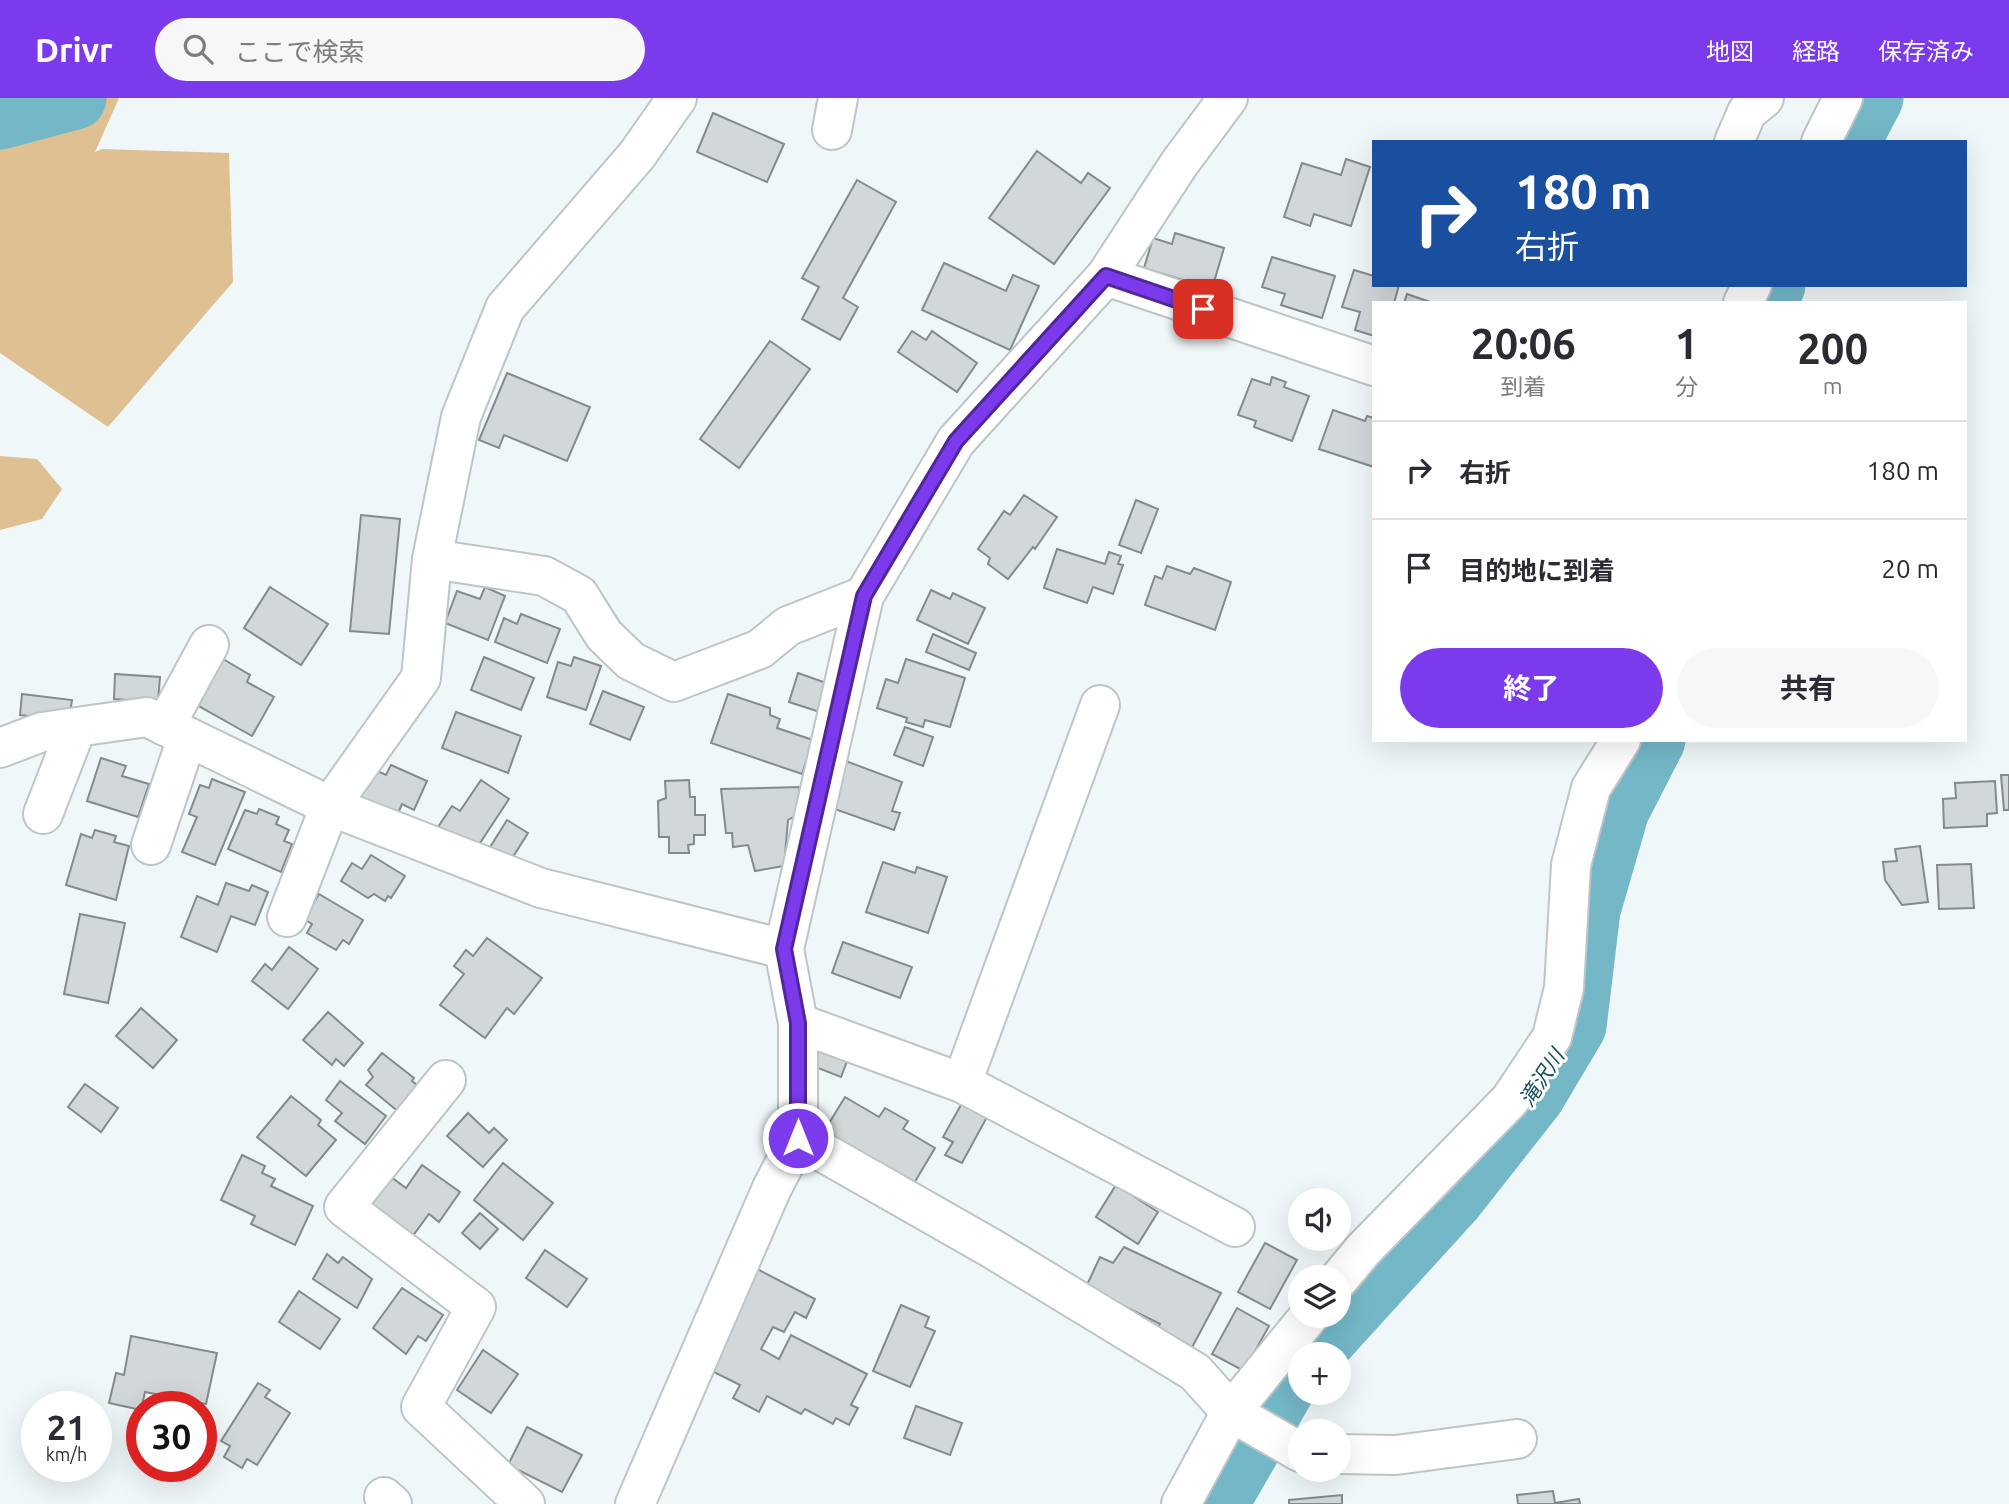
<!DOCTYPE html>
<html lang="ja">
<head>
<meta charset="utf-8">
<style>
  body { margin:0; font-family:Ubuntu,"Noto Sans JP",sans-serif; background:#f7f7f7; color:#2b2b33; height:100vh; display:flex; flex-direction:column; font-size:26px; white-space:nowrap }
  * { box-sizing:border-box; margin:0 }
  p { font-size:23px; color:#7c7c81 }
  .icon { flex:none; width:38px; height:38px; fill:none; stroke:currentColor; stroke-width:2; stroke-linecap:round; stroke-linejoin:round }
  .map { position:relative; flex:1; overflow:hidden }
  .sheet { position:absolute; left:1372px; top:203px; width:595px; height:441px; display:flex; flex-direction:column; background:#fff; border-radius:0px; box-shadow:0 7px 28px #0002 }
  .sheet>* { flex:none }
  .banner { position:absolute; left:1372px; top:42px; width:595px; height:147px; border-radius:0px; box-shadow:0 7px 28px #0002; background:#1a4fa0; color:#fff; overflow:hidden }
  .fabs { position:absolute; left:1288px; top:1090px; display:grid; gap:14px }
  .fabs a { display:grid; place-items:center; width:63px; height:63px; border-radius:50%; background:#fff; box-shadow:0 7px 28px #0002; font-size:35px }
  .speed { position:absolute; left:21px; top:1293px; display:flex; gap:14px; font-size:35px; font-weight:700; text-align:center }
  .speed>* { display:grid; place-content:center; width:91px; height:91px; border-radius:50%; background:#fff; box-shadow:0 7px 28px #0002; line-height:1 }
  .speed small { font-size:18px; font-weight:400 }
  .speed .limit { border:10px solid #d22; background:#fff; color:#111 }
  .pin { position:absolute; display:grid; place-items:center; width:60px; height:60px; color:#fff; margin:-30px; border-radius:14px; box-shadow:0 4px 10px #0006 }
  .me { position:absolute; width:77px; margin:-38px; rotate:0deg; stroke-linejoin:round; filter:drop-shadow(0 0 5px #0008) }
  .turn { display:flex; align-items:center; gap:24px; height:147px; padding:0 28px; font-size:32px }
  .turn .icon { width:91px; height:91px; stroke-width:2.5 }
  .turn b { display:block; font-size:49px; line-height:60px }
  .eta { display:flex; justify-content:space-evenly; align-items:center; height:119px; text-align:center }
  .eta b { font-size:42px; font-weight:700; line-height:49px }
  .button { display:flex; gap:14px; margin-top:auto; padding:14px 28px }
  .button a { flex:1; height:80px; border-radius:42px; background:#7c3aed; color:#fff; font-size:28px; font-weight:700; line-height:80px; text-align:center }
  .button a+a { background:#f7f7f7; color:#2b2b33 }
  ul { padding:0; list-style:none }
  li { display:flex; align-items:center; gap:21px; height:98px; padding:0 28px; border-top:2px solid #e1e1e2 }
  li div { flex:1 }
  li b { display:block; font-size:26px }
  li em { font-style:normal }
  header { display:flex; align-items:center; gap:42px; box-sizing:border-box; height:98px; padding:0 35px; background:#7c3aed; color:#fff }
  header strong { font-size:33px }
  nav { display:flex; gap:38px; margin-inline-start:auto; font-size:24px }
  .search { width:490px; height:63px; background:#f7f7f7; display:flex; align-items:center; gap:18px; box-sizing:border-box; padding:0 24px; border-radius:38px; color:#7c7c81; font-size:26px }
  .map>svg:first-child { display:block }
  .green { fill:#dec093 }
  .lines { fill:none; stroke-linecap:round; stroke-linejoin:round }
  .river { stroke:#74b8c8; stroke-width:63 }
  .building { fill:#d2d8da; stroke:#858b8c; stroke-width:2 }
  .minor-casing { stroke:#bfc5c7; stroke-width:42 }
  .minor { stroke:#fff; stroke-width:38 }
  .route-casing { stroke:#51269a; stroke-width:18 }
  .route { stroke:#7c3aed; stroke-width:12 }
  .labels { text-anchor:middle; stroke-width:6; stroke-linejoin:round; paint-order:stroke }
  .water-label { font-size:21px; font-style:italic; fill:#134f5b; stroke:#fff }
</style>
</head>
<body>
<header>
<strong>Drivr</strong>
<div class="search"><svg class="icon" aria-label="search" viewBox="0 0 24 24"><circle cx="10" cy="10" r="6"/><path d="M15 15l6 6"/></svg>ここで検索</div>
<nav><a>地図</a><a>経路</a><a>保存済み</a></nav>
</header>
<div class="map">
<svg width="2009" height="1406" viewBox="0 0 2009 1406">
  <rect width="100%" height="100%" fill="#f0f7f9"/>
  <g class="green">
    <polygon points="0,0 119,0 95,54 102,51 229,55 233,184 108,329 0,255"/>
    <polygon points="0,358 37,361 62,391 42,421 0,432"/>
  </g>
  <g class="lines">
    <g class="river">
      <polyline points="0,20 75,0"/>
      <polyline points="1849,44 1872,0"/>
      <polyline points="1766,205 1774,187"/>
      <polyline points="1311,1256 1453,1100 1534,997 1575,928 1589,812 1618,712 1654,642"/>
      <polyline points="1217,1406 1290,1279 1300,1268"/>
    </g>
  </g>
  <g class="building">
    <polygon points="713,15 784,46 767,84 697,54"/>
    <polygon points="1037,53 1081,85 1088,75 1110,90 1054,166 989,120"/>
    <polygon points="1346,61 1370,69 1351,128 1314,116 1310,128 1284,119 1302,65 1341,77"/>
    <polygon points="857,82 896,104 843,200 858,209 840,242 802,221 819,189 802,180"/>
    <polygon points="1175,135 1224,150 1212,191 1144,170 1153,140 1172,146"/>
    <polygon points="1272,159 1335,178 1322,220 1281,207 1285,196 1262,189"/>
    <polygon points="944,165 1006,193 1013,177 1039,188 1010,252 922,212"/>
    <polygon points="1354,172 1374,178 1374,187 1399,187 1394,205 1374,205 1374,238 1355,232 1360,214 1342,209"/>
    <polygon points="1407,196 1433,205 1404,205"/>
    <polygon points="912,233 926,242 932,233 977,265 957,294 898,254"/>
    <polygon points="770,243 810,271 739,370 700,341"/>
    <polygon points="507,275 590,309 567,363 504,337 499,350 479,342"/>
    <polygon points="1272,279 1286,284 1284,289 1309,298 1292,343 1254,329 1256,323 1238,317 1252,281 1270,287"/>
    <polygon points="1333,312 1365,323 1367,318 1374,320 1374,369 1319,351"/>
    <polygon points="1024,397 1057,419 1035,451 1033,449 1008,481 988,466 990,460 978,451 1004,413 1010,417"/>
    <polygon points="1136,402 1158,411 1141,455 1119,447"/>
    <polygon points="361,417 400,421 389,536 350,533"/>
    <polygon points="1057,451 1105,466 1109,454 1121,458 1118,466 1123,467 1113,496 1093,489 1087,505 1044,490"/>
    <polygon points="1167,468 1190,476 1194,470 1231,484 1215,532 1145,507 1155,478 1162,481"/>
    <polygon points="270,489 328,526 301,567 244,530"/>
    <polygon points="485,489 505,498 488,542 445,525 457,493 480,501"/>
    <polygon points="931,492 950,501 953,495 985,510 968,546 917,522"/>
    <polygon points="521,516 560,531 547,565 495,544 504,520 517,526"/>
    <polygon points="933,536 976,555 969,572 926,554"/>
    <polygon points="484,559 534,580 521,612 471,592"/>
    <polygon points="574,559 601,568 586,612 547,599 558,564 571,568"/>
    <polygon points="223,561 250,577 247,584 274,599 252,638 197,607"/>
    <polygon points="906,561 965,580 950,629 925,622 923,629 906,624 907,620 877,610 886,581 898,585"/>
    <polygon points="798,575 835,588 826,616 789,604"/>
    <polygon points="115,576 160,579 158,604 114,601"/>
    <polygon points="603,593 644,609 630,642 590,626"/>
    <polygon points="22,596 72,602 69,622 20,617"/>
    <polygon points="728,596 770,610 770,617 780,621 777,630 813,642 802,676 711,645"/>
    <polygon points="456,614 521,638 508,675 442,650"/>
    <polygon points="905,629 933,639 923,668 894,657"/>
    <polygon points="101,660 126,668 122,678 149,686 138,719 87,703"/>
    <polygon points="843,662 902,684 892,713 900,715 894,732 826,708"/>
    <polygon points="391,667 427,683 414,712 402,706 397,718 359,701 373,671 386,677"/>
    <polygon points="2001,677 2009,677 2009,712 2004,712"/>
    <polygon points="212,681 245,694 215,767 182,754 197,719 189,716 200,687 209,690"/>
    <polygon points="481,682 509,701 472,757 436,732 452,708 460,713"/>
    <polygon points="689,682 690,699 695,699 695,717 705,717 705,737 694,737 694,746 688,747 689,755 669,755 669,739 659,739 658,703 666,700 665,683"/>
    <polygon points="1995,683 1997,715 1987,716 1987,728 1944,730 1943,701 1956,700 1955,685"/>
    <polygon points="800,689 795,718 788,722 784,768 755,773 748,747 733,749 732,735 726,735 721,691"/>
    <polygon points="259,711 279,719 276,726 289,732 284,743 292,746 281,774 228,751 245,712 257,716"/>
    <polygon points="507,722 528,735 508,767 487,754"/>
    <polygon points="95,732 116,738 114,744 129,748 116,802 66,787 81,736 92,740"/>
    <polygon points="1920,748 1928,804 1902,807 1885,782 1883,764 1897,763 1895,751"/>
    <polygon points="371,757 405,778 391,800 388,798 385,803 374,796 368,800 341,783 352,765 362,771"/>
    <polygon points="883,764 915,775 917,769 947,779 928,835 866,814"/>
    <polygon points="1971,766 1974,810 1939,811 1937,767"/>
    <polygon points="226,785 249,793 252,787 268,794 255,827 231,818 217,854 181,839 197,798 218,807"/>
    <polygon points="319,796 363,822 349,846 343,842 336,852 307,835 312,826 304,821"/>
    <polygon points="80,816 125,825 108,905 64,896"/>
    <polygon points="487,840 542,880 514,916 507,910 485,940 440,907 464,876 454,868 466,852 473,858"/>
    <polygon points="843,844 912,869 900,900 832,875"/>
    <polygon points="289,849 318,871 288,911 252,883 265,866 272,872"/>
    <polygon points="141,910 177,942 153,970 116,938"/>
    <polygon points="328,914 363,945 344,968 336,961 332,967 303,942"/>
    <polygon points="823,942 851,953 841,979 813,968"/>
    <polygon points="382,955 414,980 412,983 421,990 400,1015 366,987 373,979 368,972"/>
    <polygon points="340,983 386,1018 365,1046 335,1023 342,1015 326,1002"/>
    <polygon points="85,986 118,1010 101,1034 68,1009"/>
    <polygon points="291,998 321,1022 318,1027 336,1042 306,1078 257,1039"/>
    <polygon points="845,999 879,1019 885,1010 908,1023 903,1031 935,1050 910,1092 820,1040"/>
    <polygon points="962,1005 987,1019 962,1065 945,1057 953,1044 943,1039"/>
    <polygon points="468,1015 489,1035 494,1030 507,1042 483,1069 447,1038"/>
    <polygon points="242,1057 265,1068 262,1075 275,1081 271,1088 313,1108 295,1147 251,1126 255,1118 221,1102"/>
    <polygon points="503,1065 553,1105 523,1142 474,1102"/>
    <polygon points="422,1067 460,1094 439,1124 429,1116 409,1143 367,1113 391,1079 406,1090"/>
    <polygon points="1116,1087 1158,1114 1138,1146 1096,1119"/>
    <polygon points="480,1115 498,1131 480,1151 462,1135"/>
    <polygon points="1265,1145 1297,1162 1270,1211 1238,1194"/>
    <polygon points="1124,1149 1221,1195 1189,1255 1154,1235 1160,1226 1086,1189 1100,1159 1113,1165"/>
    <polygon points="545,1152 587,1181 567,1209 526,1180"/>
    <polygon points="327,1156 338,1165 343,1159 372,1181 357,1210 313,1181"/>
    <polygon points="755,1170 815,1201 806,1220 795,1214 784,1234 773,1229 761,1251 779,1261 791,1237 867,1276 851,1307 858,1310 849,1327 836,1320 833,1326 805,1311 801,1316 767,1298 759,1314 733,1300 740,1287 702,1268"/>
    <polygon points="402,1190 443,1217 426,1243 418,1238 406,1256 373,1230"/>
    <polygon points="299,1193 340,1221 320,1251 279,1224"/>
    <polygon points="901,1207 929,1219 925,1229 935,1233 910,1289 873,1273"/>
    <polygon points="1237,1210 1269,1228 1244,1273 1212,1256"/>
    <polygon points="131,1238 217,1255 206,1306 145,1294 141,1312 109,1305 116,1275 124,1277"/>
    <polygon points="483,1252 518,1276 491,1315 457,1292"/>
    <polygon points="258,1285 270,1292 265,1299 290,1315 257,1367 247,1361 242,1370 224,1359 230,1348 221,1343"/>
    <polygon points="916,1308 962,1325 950,1357 904,1340"/>
    <polygon points="527,1329 582,1357 562,1394 508,1367"/>
    <polygon points="1553,1393 1555,1405 1579,1401 1580,1406 1518,1406 1517,1397"/>
    <polygon points="1342,1397 1342,1406 1289,1406 1289,1402"/>
  </g>
  <g class="lines">
    <g class="minor-casing">
      <g id="minor">
        <polyline points="832,32 838,0"/>
        <polyline points="1734,44 1747,14 1764,0"/>
        <polyline points="1821,44 1843,0"/>
        <polyline points="1106,178 1374,268"/>
        <polyline points="1743,205 1752,187"/>
        <polyline points="432,461 544,478 579,497 604,537 631,563 674,584 760,551 788,528 864,498"/>
        <polyline points="165,628 209,547"/>
        <polyline points="0,650 42,634 147,619 330,708 541,790 784,851"/>
        <polyline points="43,716 76,631"/>
        <polyline points="151,747 187,640"/>
        <polyline points="287,819 330,708 421,580 432,461 461,319 505,210 637,57 677,0"/>
        <polyline points="798,925 962,985 1235,1129"/>
        <polyline points="446,982 344,1109 476,1209 421,1309 525,1406"/>
        <polyline points="962,985 1100,607"/>
        <polyline points="798,1040 991,1150 1195,1274 1231,1314 1300,1354"/>
        <polyline points="1339,1181 1363,1152 1510,1002 1552,939 1564,890 1571,767 1591,690 1621,642"/>
        <polyline points="1339,1356 1396,1357 1517,1341"/>
        <polyline points="384,1399 392,1406"/>
        <polyline points="635,1406 772,1090 798,1040 798,925 784,851 864,498 956,343 1106,178 1179,66 1228,0"/>
        <polyline points="1181,1406 1231,1314 1309,1218"/>
      </g>
    </g>
    <use href="#minor" class="minor"/>
  </g>
  <g class="lines">
    <g class="route-casing">
      <polyline id="route" points="798,1040 798,925 784,851 864,498 956,343 1106,178 1203,211"/>
    </g>
    <use href="#route" class="route"/>
  </g>
  <g class="labels">
    <g class="water-label">
      <text transform="translate(1542 980) rotate(-57)" y="7">滝沢川</text>
    </g>
  </g>
</svg>
<div class="fabs">
<a><svg class="icon" aria-label="sound" viewBox="0 0 24 24"><path d="M4 9h4l5-4v14l-5-4H4zM17 9q2 3 0 6"/></svg></a>
<a><svg class="icon" aria-label="layers" viewBox="0 0 24 24"><path d="M12 4l9 5-9 5-9-5zM3 14l9 5 9-5"/></svg></a>
<a>+</a>
<a>−</a>
</div>
<div class="speed"><div>21<small>km/h</small></div><div class="limit">30</div></div>
<div class="pin" style="left:1203px;top:211px;background:#d93025"><svg class="icon" aria-label="arrive" viewBox="0 0 24 24"><path d="M6 21V4h12l-3 4 3 4H6"/></svg></div>
<svg class="me" style="left:798px;top:1040px" viewBox="-20 -20 40 40"><circle r="17" fill="#7c3aed" stroke="#fff" stroke-width="3"/><path d="M0-11L8 9 0 5-8 9z" fill="#fff"/></svg>
<div class="banner">
<div class="turn"><svg class="icon" aria-label="right" viewBox="0 0 24 24"><path d="M7 20v-9h11M14 6l5 5-5 5"/></svg><div><b>180 m</b>右折</div></div>
</div>
<section class="sheet">
<div class="eta">
<div><b>20:06</b><p>到着</p></div>
<div><b>1</b><p>分</p></div>
<div><b>200</b><p>m</p></div>
</div>
<ul>
<li><svg class="icon" aria-label="right" viewBox="0 0 24 24"><path d="M7 20v-9h11M14 6l5 5-5 5"/></svg><div><b>右折</b></div><em>180 m</em></li>
<li><svg class="icon" aria-label="arrive" viewBox="0 0 24 24"><path d="M6 21V4h12l-3 4 3 4H6"/></svg><div><b>目的地に到着</b></div><em>20 m</em></li>
</ul>
<div class="button"><a>終了</a><a>共有</a></div>
</section>
</div>
</body>
</html>
